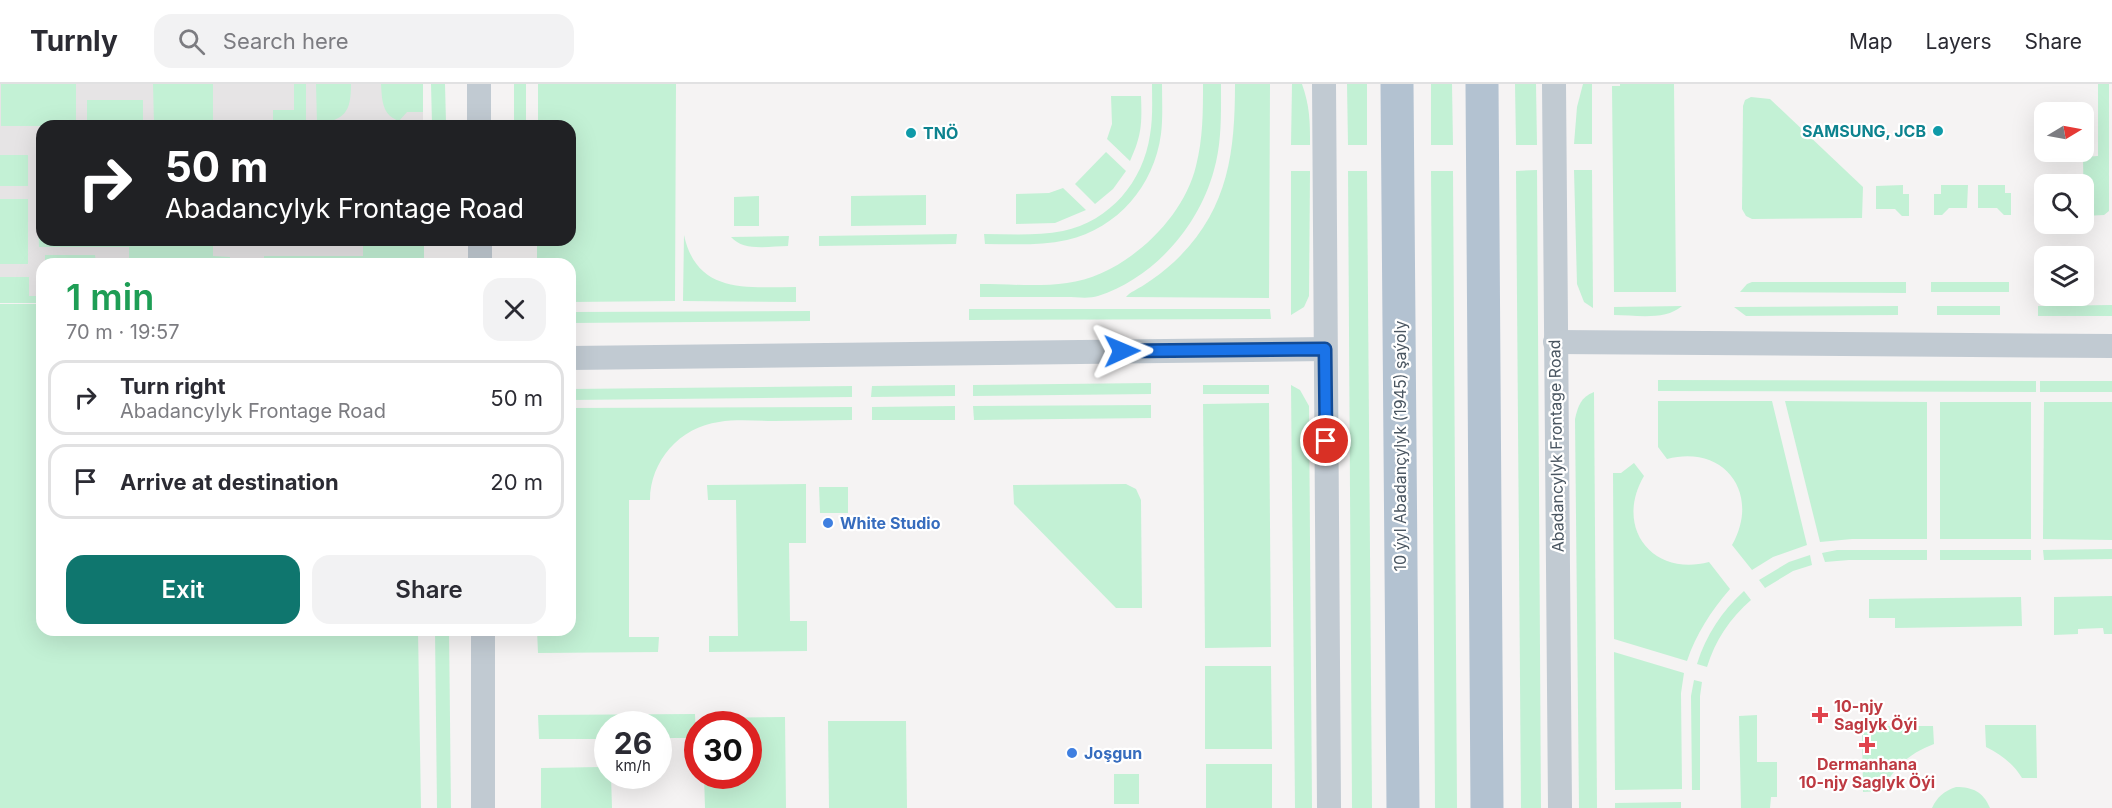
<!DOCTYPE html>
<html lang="en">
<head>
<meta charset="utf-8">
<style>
  body { margin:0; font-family:Inter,sans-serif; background:#f2f2f3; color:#2b2b33; height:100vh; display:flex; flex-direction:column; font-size:22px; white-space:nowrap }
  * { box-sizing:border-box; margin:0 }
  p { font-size:20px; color:#7c7c81 }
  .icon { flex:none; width:33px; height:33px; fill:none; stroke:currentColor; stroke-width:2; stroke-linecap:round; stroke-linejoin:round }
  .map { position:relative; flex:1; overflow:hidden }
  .sheet { position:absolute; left:36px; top:174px; width:540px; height:378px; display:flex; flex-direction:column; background:#fff; border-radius:18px; box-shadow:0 6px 24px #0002 }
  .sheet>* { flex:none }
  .banner { position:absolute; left:36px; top:36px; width:540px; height:126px; border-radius:18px; box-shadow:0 6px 24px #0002; background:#202124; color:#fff; overflow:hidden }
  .needle { width:39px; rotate:80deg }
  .controls { position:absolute; left:2034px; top:18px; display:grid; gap:12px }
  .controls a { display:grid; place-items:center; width:60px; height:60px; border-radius:12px; background:#fff; box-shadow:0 6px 24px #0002; font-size:30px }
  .speed { position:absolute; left:594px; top:627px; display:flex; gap:12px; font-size:30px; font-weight:700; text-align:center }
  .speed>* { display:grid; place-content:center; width:78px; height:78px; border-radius:50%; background:#fff; box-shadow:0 6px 24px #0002; line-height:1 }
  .speed small { font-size:15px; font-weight:400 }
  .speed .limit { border:9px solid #d22; background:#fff; color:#111 }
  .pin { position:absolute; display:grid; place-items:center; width:51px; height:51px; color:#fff; margin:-26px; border:3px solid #fff; border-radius:50%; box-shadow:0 2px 6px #0007 }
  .me { position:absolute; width:66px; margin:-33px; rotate:89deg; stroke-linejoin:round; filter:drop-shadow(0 0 4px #0008) }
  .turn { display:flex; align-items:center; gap:21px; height:126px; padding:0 30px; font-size:27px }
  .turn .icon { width:78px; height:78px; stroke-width:2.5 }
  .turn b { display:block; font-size:42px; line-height:51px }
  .round { display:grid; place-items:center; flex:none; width:63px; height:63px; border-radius:18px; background:#f2f2f3 }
  .head { display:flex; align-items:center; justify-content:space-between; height:102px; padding:0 30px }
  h1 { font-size:36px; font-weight:600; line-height:45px; color:#1e9e55 }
  .cta { display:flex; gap:12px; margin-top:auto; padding:12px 30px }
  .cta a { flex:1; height:69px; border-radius:18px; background:#0f766e; color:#fff; font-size:24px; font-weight:600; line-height:69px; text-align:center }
  .cta a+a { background:#f2f2f3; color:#2b2b33 }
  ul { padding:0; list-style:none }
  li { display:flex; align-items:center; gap:18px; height:75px; margin:0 12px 9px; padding:0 18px; border:3px solid #e1e1e2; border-radius:18px }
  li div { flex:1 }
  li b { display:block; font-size:22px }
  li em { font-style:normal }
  header { display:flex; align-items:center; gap:36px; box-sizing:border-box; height:84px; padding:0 30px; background:#fff; border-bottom:2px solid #e1e1e2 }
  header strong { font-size:28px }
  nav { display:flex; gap:33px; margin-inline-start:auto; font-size:21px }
  .search { width:420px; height:54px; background:#f2f2f3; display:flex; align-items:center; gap:15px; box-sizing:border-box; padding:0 21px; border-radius:18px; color:#7c7c81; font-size:22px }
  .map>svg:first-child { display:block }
  .education { fill:#e6e4e5 }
  .green { fill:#c3f1d5 }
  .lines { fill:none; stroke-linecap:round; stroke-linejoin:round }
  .minor { stroke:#c1cad2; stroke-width:24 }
  .primary { stroke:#b3c2d1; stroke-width:33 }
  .route-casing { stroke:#114b97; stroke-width:15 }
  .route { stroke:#1a73e8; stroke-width:10 }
  .culture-dot { fill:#0f9aa8; stroke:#fff; stroke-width:2 }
  .shop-dot { fill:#3f7fe0; stroke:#fff; stroke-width:2 }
  .health-dot { fill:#e0444e; stroke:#fff; stroke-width:2 }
  .labels { text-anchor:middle; stroke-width:4.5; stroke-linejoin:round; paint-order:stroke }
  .culture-label { font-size:16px; font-weight:bold; fill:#0d838f; stroke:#fff; text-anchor:end }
  .street-label { font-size:16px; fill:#4a5661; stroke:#fff }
  .shop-label { font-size:16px; font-weight:bold; fill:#366cbe; stroke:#fff; text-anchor:start }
  .health-label { font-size:16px; font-weight:bold; fill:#be3a42; stroke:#fff; text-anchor:start }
</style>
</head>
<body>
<header>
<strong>Turnly</strong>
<div class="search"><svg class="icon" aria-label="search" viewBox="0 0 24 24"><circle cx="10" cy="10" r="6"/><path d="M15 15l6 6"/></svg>Search here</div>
<nav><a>Map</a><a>Layers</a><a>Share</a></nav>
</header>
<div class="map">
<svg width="2112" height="724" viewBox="0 0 2112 724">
  <rect width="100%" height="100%" fill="#f5f3f3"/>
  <polygon class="education" points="0,0 423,0 423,42 42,42 42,156 424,156 424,180 42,180 42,219 0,219"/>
  <g class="green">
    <rect x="1" y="0" width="75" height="42"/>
    <polygon points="153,0 213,0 213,41 154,41"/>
    <polygon points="294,0 306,0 306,40 273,40 273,26 294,26"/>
    <path d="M316,0h35c0,28 -6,36 -34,40z"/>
    <path d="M381,0h42v28h-16l-8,9c-17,-6 -17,-21 -18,-37z"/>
    <polygon points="431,0 445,0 446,39 432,40"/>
    <rect x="514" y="0" width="12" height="42"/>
    <polygon points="538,0 676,0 675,217 570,218 570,180 537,180 537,156 570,156 570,42 538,42"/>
    <path d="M1152,0h10c0,17 1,34 -1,50 -7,52 -43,94 -94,106 -27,6 -55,4 -82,4l-1,-10c26,0 53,2 79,-3 47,-10 80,-49 87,-96 3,-17 2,-34 2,-51z"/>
    <path d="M1203,0h18c0,29 1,58 -7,86 -15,56 -60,108 -116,126 -9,3 -22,1 -31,1 -29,0 -58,0 -87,0v-13c28,0 59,3 87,-1 56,-7 116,-62 129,-117 7,-27 7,-54 7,-82z"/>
    <path d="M1235,0h35l-1,214 -143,-1c4,-5 12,-8 18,-12 11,-7 21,-15 30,-23 54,-51 61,-108 61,-178z"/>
    <path d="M1292,0h10c8,23 8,38 8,61h-19z"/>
    <polygon points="1347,0 1367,0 1367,61 1348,61"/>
    <polygon points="1431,0 1452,0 1453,61 1431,61"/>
    <polygon points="1515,0 1536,0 1537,61 1516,61"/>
    <polygon points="1583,0 1592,0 1592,60 1574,60 1577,23"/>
    <polygon points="1620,0 1674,0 1676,208 1614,208 1612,2 1620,2"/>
    <polygon points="2098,0 2109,0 2109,127 2104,131 2084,132 2083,73 2098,72"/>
    <path d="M1111,12h30c1,27 1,39 -11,65l-23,-22 5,-15z"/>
    <polygon points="1751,13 1770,15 1863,103 1862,134 1752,135 1746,132 1742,125 1743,22 1745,16"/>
    <polygon points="87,16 143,16 143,41 87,42"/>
    <polygon points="1106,68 1126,87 1113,105 1095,120 1075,100"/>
    <rect x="0" y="71" width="28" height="31"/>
    <polygon points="1537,86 1541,724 1521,724 1516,87"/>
    <polygon points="1574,86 1592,86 1593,224 1584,218 1577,200"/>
    <polygon points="1291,87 1310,87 1309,212 1304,223 1291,231"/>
    <polygon points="1348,87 1367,87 1372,724 1352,724"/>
    <polygon points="1431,87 1453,87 1457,724 1435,724"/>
    <polygon points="1903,101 1903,110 1909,110 1909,132 1902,132 1895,125 1876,125 1876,102"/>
    <polygon points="1941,101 1968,101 1967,124 1949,124 1942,131 1934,131 1934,110 1941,110"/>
    <polygon points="1978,101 2005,101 2005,109 2011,109 2011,131 2004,131 1997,124 1978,124"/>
    <polygon points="1063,104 1086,126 1055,139 1016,140 1016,110 1049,109"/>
    <polygon points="926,111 926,141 851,142 851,112"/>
    <polygon points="759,112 759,142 734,142 734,113"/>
    <rect x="0" y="115" width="28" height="65"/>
    <polygon points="38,134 42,134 42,156 213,156 213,172 230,173 230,180 129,180 129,163 39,163"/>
    <polygon points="957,150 956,160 819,162 819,152"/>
    <path d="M684,151c13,60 64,52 112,52v15l-113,-1z"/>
    <path d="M789,152l-1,10c-19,0 -44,6 -57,-9z"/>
    <polygon points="363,156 424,156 424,180 264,180 264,172 363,172"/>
    <polygon points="45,171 95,171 96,180 45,180"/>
    <polygon points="0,193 29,193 29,212 42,212 42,219 0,219"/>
    <polygon points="1752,198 1906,198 1906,209 1740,208 1747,200"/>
    <rect x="1931" y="198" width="78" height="10"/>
    <polygon points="42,220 42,546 418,546 421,724 0,724 0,220"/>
    <polygon points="2112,221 2112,232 2038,232 2038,222"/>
    <path d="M1682,222c-17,15 -47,9 -68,9v-8z"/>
    <polygon points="1898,222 1898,231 1746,232 1734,223"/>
    <rect x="1937" y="222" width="63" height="9"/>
    <polygon points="969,225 1270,225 1271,235 969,236"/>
    <polygon points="810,227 810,237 570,239 570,228"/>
    <polygon points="1658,296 2036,297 2036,308 1658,307"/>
    <rect x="2040" y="297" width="72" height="11"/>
    <polygon points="1151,299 1151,310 973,312 973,301"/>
    <polygon points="955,301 955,312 871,313 872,302"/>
    <rect x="1203" y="301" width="66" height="9"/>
    <polygon points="1291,301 1300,306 1309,322 1312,724 1295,724"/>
    <polygon points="852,302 852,313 570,316 570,305"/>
    <path d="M1594,308l3,416h-18l-4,-389c3,-13 6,-22 19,-27z"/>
    <path d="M1658,317h114l35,144 -34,12 -21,13 -20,-25c29,-51 -7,-101 -65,-86l-9,-12z"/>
    <polygon points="1785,317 1927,318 1927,455 1852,455 1820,458"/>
    <rect x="1940" y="318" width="91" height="137"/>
    <polygon points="2044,318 2112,318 2112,456 2043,455"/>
    <polygon points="1269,319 1271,563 1205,564 1203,320"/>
    <polygon points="1151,321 1151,334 974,336 973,322"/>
    <polygon points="955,322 955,336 872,336 872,323"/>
    <path d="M852,323v13c-26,0 -52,1 -78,1 -18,0 -37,-2 -55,1 -39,5 -69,39 -69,78h-21v137h30l-1,15 -120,1 -1,-23h33v-222z"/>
    <path d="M1634,379l10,13c-30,51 8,101 65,86l21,27c-19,22 -34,45 -43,72l-73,-22 -1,-166h8z"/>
    <polygon points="806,400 806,459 789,459 790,537 807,537 807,567 709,568 709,552 738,552 736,416 708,416 707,401"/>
    <polygon points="1126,400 1136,405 1141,416 1142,524 1116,524 1014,420 1013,401"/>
    <polygon points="819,403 848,403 848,429 820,429"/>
    <polygon points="2112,465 2112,475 2044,476 2043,466"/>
    <polygon points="1837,466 1927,466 1927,476 1849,476 1825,478 1822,469"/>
    <rect x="1940" y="466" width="91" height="10"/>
    <polygon points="1810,471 1812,481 1793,487 1765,504 1759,496 1789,478"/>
    <path d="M1744,507l7,9c-21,18 -36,41 -44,67l-10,-3c9,-29 25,-53 47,-73z"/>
    <polygon points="2112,512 2112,550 2104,550 2103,544 2078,545 2078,550 2054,551 2054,513"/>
    <polygon points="2021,513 2022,542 1895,544 1895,534 1869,534 1869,515"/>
    <polygon points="435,546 449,546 451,724 437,724"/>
    <polygon points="1614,568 1684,589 1681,609 1682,705 1615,706"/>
    <polygon points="1205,582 1271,582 1272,665 1205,665"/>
    <polygon points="1694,596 1702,598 1700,612 1700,706 1692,706 1691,612"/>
    <polygon points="695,630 696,654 659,654 658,640 608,640 607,655 539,655 538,631"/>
    <polygon points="1757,631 1757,678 1777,678 1777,713 1771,713 1770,724 1741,724 1739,632"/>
    <polygon points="785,633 786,724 705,724 704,692 748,692 748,640 704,640 704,634"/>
    <polygon points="828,637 906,637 907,724 829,724"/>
    <path d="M1985,641h51l1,53h-15c-9,-15 -22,-24 -36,-31z"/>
    <path d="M1862,642h71l1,18c-24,9 -42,24 -51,47l-20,1z"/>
    <rect x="1206" y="680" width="66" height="44"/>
    <polygon points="600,683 607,688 608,692 611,692 612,724 541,724 541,684"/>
    <rect x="1114" y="690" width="25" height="30"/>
    <path d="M1956,703c17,0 27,5 34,21h-58c5,-11 12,-17 24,-21z"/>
    <polygon points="1681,718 1681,724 1615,724 1615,719"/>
  </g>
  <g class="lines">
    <g class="minor">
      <polyline points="479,0 479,42"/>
      <polyline points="1324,0 1329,724"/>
      <polyline points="1554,0 1560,724"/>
      <polyline points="480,156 480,180"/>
      <polyline points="1555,258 2112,262"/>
      <polyline points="570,274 1325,265"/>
      <polyline points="483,546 483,724"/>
    </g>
    <g class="primary">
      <polyline points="1397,0 1403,724"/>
      <polyline points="1482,0 1487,724"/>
    </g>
  </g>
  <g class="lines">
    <g class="route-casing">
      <polyline id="route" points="1122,267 1325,265 1326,357"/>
    </g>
    <use href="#route" class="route"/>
  </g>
  <g class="culture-dot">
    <circle cx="1938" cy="47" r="6"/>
    <circle cx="911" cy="49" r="6"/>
  </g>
  <g class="shop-dot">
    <circle cx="828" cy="439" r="6"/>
    <circle cx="1072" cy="669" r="6"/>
  </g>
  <g class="health-dot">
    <path d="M1817 622h6v6h6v6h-6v6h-6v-6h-6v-6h6z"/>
    <path d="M1864 652h6v6h6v6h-6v6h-6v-6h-6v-6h6z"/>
  </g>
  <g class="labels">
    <g class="culture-label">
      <text x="1926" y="53">SAMSUNG, JCB</text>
      <text x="923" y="55" text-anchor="start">TNÖ</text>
    </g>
    <g class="street-label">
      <text transform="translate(1400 362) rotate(-90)" y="6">10 ýyl Abadançylyk (1945) şaýoly</text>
      <text transform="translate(1556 362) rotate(-91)" y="6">Abadancylyk Frontage Road</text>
    </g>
    <g class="shop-label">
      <text x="840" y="445">White Studio</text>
      <text x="1084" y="675">Joşgun</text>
    </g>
    <g class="health-label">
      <text x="1834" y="628">10-njy<tspan x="1834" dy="18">Saglyk Öýi</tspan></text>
      <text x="1867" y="686" text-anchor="middle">Dermanhana<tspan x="1867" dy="18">10-njy Saglyk Öýi</tspan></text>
    </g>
  </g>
</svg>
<div class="controls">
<a><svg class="needle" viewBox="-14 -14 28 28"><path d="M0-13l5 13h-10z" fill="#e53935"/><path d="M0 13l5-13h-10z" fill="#7c7c81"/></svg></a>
<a><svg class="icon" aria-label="search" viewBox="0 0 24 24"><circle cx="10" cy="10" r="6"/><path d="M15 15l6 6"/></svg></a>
<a><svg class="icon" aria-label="layers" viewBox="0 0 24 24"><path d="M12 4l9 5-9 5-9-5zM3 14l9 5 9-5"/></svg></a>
</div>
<div class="speed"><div>26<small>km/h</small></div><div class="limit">30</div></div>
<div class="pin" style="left:1326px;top:357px;background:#d93025"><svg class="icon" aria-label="arrive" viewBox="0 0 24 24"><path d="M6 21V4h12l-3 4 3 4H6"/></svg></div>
<svg class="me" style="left:1122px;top:267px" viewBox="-20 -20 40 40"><path d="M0-17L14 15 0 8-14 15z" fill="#1a73e8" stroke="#fff" stroke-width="4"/></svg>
<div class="banner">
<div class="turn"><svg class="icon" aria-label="right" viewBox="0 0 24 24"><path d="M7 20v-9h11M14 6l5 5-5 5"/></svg><div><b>50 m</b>Abadancylyk Frontage Road</div></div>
</div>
<section class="sheet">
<div class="head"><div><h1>1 min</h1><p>70 m · 19:57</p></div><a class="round"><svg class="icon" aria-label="close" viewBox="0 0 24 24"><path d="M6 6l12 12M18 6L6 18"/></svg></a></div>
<ul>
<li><svg class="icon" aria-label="right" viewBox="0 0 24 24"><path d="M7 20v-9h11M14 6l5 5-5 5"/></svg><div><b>Turn right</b><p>Abadancylyk Frontage Road</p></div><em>50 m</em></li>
<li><svg class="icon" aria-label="arrive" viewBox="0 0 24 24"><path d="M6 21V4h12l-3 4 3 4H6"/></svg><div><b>Arrive at destination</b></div><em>20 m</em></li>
</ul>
<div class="cta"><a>Exit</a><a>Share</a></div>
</section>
</div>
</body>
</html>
